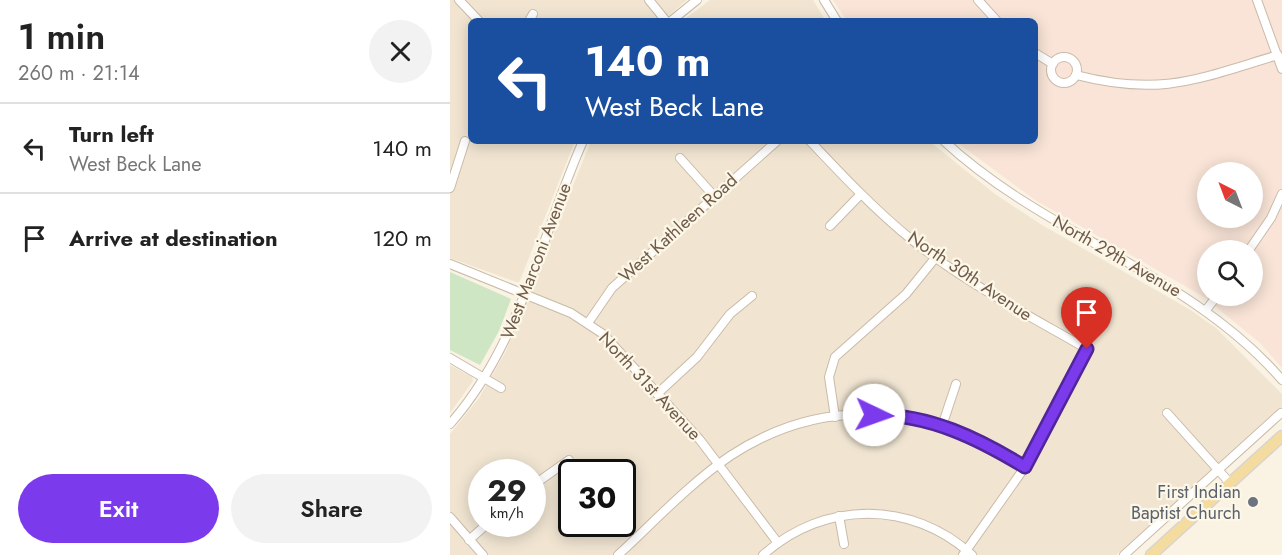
<!DOCTYPE html>
<html lang="en">
<head>
<meta charset="utf-8">
<style>
  body { margin:0; font-family:Jost,sans-serif; background:#f2f2f2; color:#222; height:100vh; display:flex; flex-direction:column; font-size:22px; white-space:nowrap }
  * { box-sizing:border-box; margin:0 }
  p { font-size:20px; color:#767676 }
  .icon { flex:none; width:33px; height:33px; fill:none; stroke:currentColor; stroke-width:2; stroke-linecap:round; stroke-linejoin:round }
  .map { position:relative; flex:1; overflow:hidden }
  .side { display:flex; flex-direction:column; background:#fff; width:450px }
  .side>* { flex:none }
  .top-card { position:absolute; left:18px; top:18px; width:570px; height:126px; border-radius:9px; box-shadow:0 3px 15px #0003; background:#1a4fa0; color:#fff; overflow:hidden }
  .needle { width:39px; rotate:318deg }
  .controls { position:absolute; left:747px; top:162px; display:grid; gap:12px }
  .controls a { display:grid; place-items:center; width:66px; height:66px; border-radius:50%; background:#fff; box-shadow:0 3px 15px #0003; font-size:30px }
  .speed { position:absolute; left:18px; top:459px; display:flex; gap:12px; font-size:30px; font-weight:700; text-align:center }
  .speed>* { display:grid; place-content:center; width:78px; height:78px; border-radius:50%; background:#fff; box-shadow:0 3px 15px #0003; line-height:1 }
  .speed small { font-size:15px; font-weight:400 }
  .speed .limit { border:3px solid #111; border-radius:9px; background:#fff; color:#111 }
  .pin { position:absolute; display:grid; place-items:center; width:51px; height:51px; color:#fff; margin:-62px -26px; border-radius:50% 50% 50% 0; rotate:-45deg; box-shadow:0 0 6px #0007 }
  .pin .icon { rotate:45deg }
  .me { position:absolute; width:66px; margin:-33px; rotate:93deg; stroke-linejoin:round; filter:drop-shadow(0 0 4px #0008) }
  .turn { display:flex; align-items:center; gap:21px; height:126px; padding:0 18px; font-size:27px }
  .turn .icon { width:78px; height:78px; stroke-width:2.5 }
  .turn b { display:block; font-size:42px; line-height:51px }
  .round { display:grid; place-items:center; flex:none; width:63px; height:63px; border-radius:32px; background:#f2f2f2 }
  .head { display:flex; align-items:center; justify-content:space-between; height:102px; padding:0 18px }
  h1 { font-size:36px; font-weight:600; line-height:45px }
  .action { display:flex; gap:12px; margin-top:auto; padding:12px 18px }
  .action a { flex:1; height:69px; border-radius:36px; background:#7c3aed; color:#fff; font-size:24px; font-weight:600; line-height:69px; text-align:center }
  .action a+a { background:#f2f2f2; color:#222 }
  ul { padding:0; list-style:none }
  li { display:flex; align-items:center; gap:18px; height:90px; padding:0 18px; border-top:2px solid #e0e0e0 }
  li div { flex:1 }
  li b { display:block; font-size:22px }
  li em { font-style:normal }
  main { display:flex; flex:1; min-height:0 }
  .map>svg:first-child { display:block }
  .residential { fill:#f1e5d2; fill-rule:evenodd }
  .commercial { fill:#f9e4d7; fill-rule:evenodd }
  .green { fill:#cee6c3 }
  .lines { fill:none; stroke-linecap:round; stroke-linejoin:round }
  .minor-casing { stroke:#c9bbaa; stroke-width:10 }
  .major-casing { stroke:#dad4d0; stroke-width:13 }
  .minor { stroke:#fff; stroke-width:8 }
  .major { stroke:#f4dba0; stroke-width:10 }
  .route-casing { stroke:#51269a; stroke-width:15 }
  .route { stroke:#7c3aed; stroke-width:10 }
  .worship-dot { fill:#6b7280; stroke:#fdf7e8; stroke-width:2 }
  .labels { text-anchor:middle; stroke-width:4.5; stroke-linejoin:round; paint-order:stroke }
  .street-label { font-size:18px; fill:#6f5b4b; stroke:#fdf7e8 }
  .worship-label { font-size:18px; fill:#5b616d; stroke:#fdf7e8; text-anchor:end }
</style>
</head>
<body>
<main>
<section class="side">
<div class="head"><div><h1>1 min</h1><p>260 m · 21:14</p></div><a class="round"><svg class="icon" aria-label="close" viewBox="0 0 24 24"><path d="M6 6l12 12M18 6L6 18"/></svg></a></div>
<ul>
<li><svg class="icon" aria-label="left" viewBox="0 0 24 24"><path d="M17 20v-9H6M10 6l-5 5 5 5"/></svg><div><b>Turn left</b><p>West Beck Lane</p></div><em>140 m</em></li>
<li><svg class="icon" aria-label="arrive" viewBox="0 0 24 24"><path d="M6 21V4h12l-3 4 3 4H6"/></svg><div><b>Arrive at destination</b></div><em>120 m</em></li>
</ul>
<div class="action"><a>Exit</a><a>Share</a></div>
</section>
<div class="map">
<svg width="832" height="555" viewBox="0 0 832 555">
  <rect width="100%" height="100%" fill="#faf3e3"/>
  <g class="residential">
    <polygon points="0,0 237,0 212,21 21,21 21,141 125,141 69,283 0,258"/>
    <polygon points="260,0 363,0 376,21 232,21"/>
    <path d="M141,141h338l66,53 47,31 147,84 27,19 66,66v14l-166,147h-666v-121l29,-36 27,-47zM32,472h50v52h-50zM122,472h50v52h-50z"/>
    <polygon points="0,365 22,377 23,381 0,413"/>
  </g>
  <path class="commercial" d="M383,0h449v368l-22,-25 -56,-46 -169,-97 -80,-59h80v-120h-188zM758,172h44v46h-44zM758,250h44v46h-44z"/>
  <polygon class="green" points="0,272 61,299 49,331 30,365 0,350"/>
  <g class="lines">
    <g class="minor-casing">
      <g id="minor">
        <polyline points="9,0 29,21"/>
        <polyline points="199,0 216,21"/>
        <polyline points="374,0 387,21"/>
        <polyline points="528,0 547,21"/>
        <polyline points="807,0 832,69"/>
        <polyline points="79,21 83,14"/>
        <polyline points="221,21 247,0"/>
        <polyline points="585,53 603,64"/>
        <circle cx="614" cy="70" r="13"/>
        <path d="M626,75c85,22 122,4 202,-20"/>
        <path d="M360,141c33,35 65,69 102,99 54,43 116,75 175,109l-62,118 -62,88"/>
        <path d="M494,141c102,95 246,132 338,239"/>
        <polyline points="230,158 264,196"/>
        <polyline points="0,188 15,141"/>
        <polyline points="380,226 411,194"/>
        <polyline points="799,250 821,218 832,194"/>
        <polyline points="0,264 121,313 153,334 250,440 328,543"/>
        <polyline points="756,310 767,296"/>
        <polyline points="138,323 162,288 327,141"/>
        <polyline points="0,358 51,388"/>
        <polyline points="207,394 247,357 280,314 302,296"/>
        <polyline points="717,413 780,483"/>
        <polyline points="385,417 379,377 385,357 456,294 486,257"/>
        <path d="M0,424c70,-79 91,-188 133,-283"/>
        <polyline points="492,426 506,384"/>
        <polyline points="82,486 119,460"/>
        <polyline points="389,516 394,544"/>
        <polyline points="0,517 33,555"/>
        <polyline points="19,540 37,524"/>
        <path d="M168,555c36,-33 71,-71 112,-99 99,-65 200,-48 295,11"/>
        <path d="M313,555c61,-55 149,-55 209,0"/>
        <polyline points="674,555 831,413"/>
      </g>
    </g>
    <g class="major-casing">
      <polyline id="major" points="701,555 832,436"/>
    </g>
    <use href="#minor" class="minor"/>
    <use href="#major" class="major"/>
  </g>
  <g class="lines">
    <g class="route-casing">
      <path id="route" d="M424,415c55,-1 105,24 151,52l62,-118"/>
    </g>
    <use href="#route" class="route"/>
  </g>
  <circle class="worship-dot" cx="803" cy="502" r="6"/>
  <g class="labels">
    <g class="street-label">
      <text transform="translate(228 228) rotate(-42)" y="6">West Kathleen Road</text>
      <text transform="translate(667 256) rotate(30)" y="6">North 29th Avenue</text>
      <text transform="translate(86 261) rotate(-69)" y="6">West Marconi Avenue</text>
      <text transform="translate(520 276) rotate(34)" y="6">North 30th Avenue</text>
      <text transform="translate(200 386) rotate(47)" y="6">North 31st Avenue</text>
    </g>
    <g class="worship-label">
      <text x="791" y="498">First Indian<tspan x="791" dy="21">Baptist Church</tspan></text>
    </g>
  </g>
</svg>
<div class="controls">
<a><svg class="needle" viewBox="-14 -14 28 28"><path d="M0-13l5 13h-10z" fill="#e53935"/><path d="M0 13l5-13h-10z" fill="#767676"/></svg></a>
<a><svg class="icon" aria-label="search" viewBox="0 0 24 24"><circle cx="10" cy="10" r="6"/><path d="M15 15l6 6"/></svg></a>
</div>
<div class="speed"><div>29<small>km/h</small></div><div class="limit">30</div></div>
<div class="pin" style="left:637px;top:349px;background:#d93025"><svg class="icon" aria-label="arrive" viewBox="0 0 24 24"><path d="M6 21V4h12l-3 4 3 4H6"/></svg></div>
<svg class="me" style="left:424px;top:415px" viewBox="-20 -20 40 40"><circle r="19" fill="#fff"/><path d="M0-13L10 11 0 6-10 11z" fill="#7c3aed"/></svg>
<div class="top-card">
<div class="turn"><svg class="icon" aria-label="left" viewBox="0 0 24 24"><path d="M17 20v-9H6M10 6l-5 5 5 5"/></svg><div><b>140 m</b>West Beck Lane</div></div>
</div>
</div>
</main>
</body>
</html>
